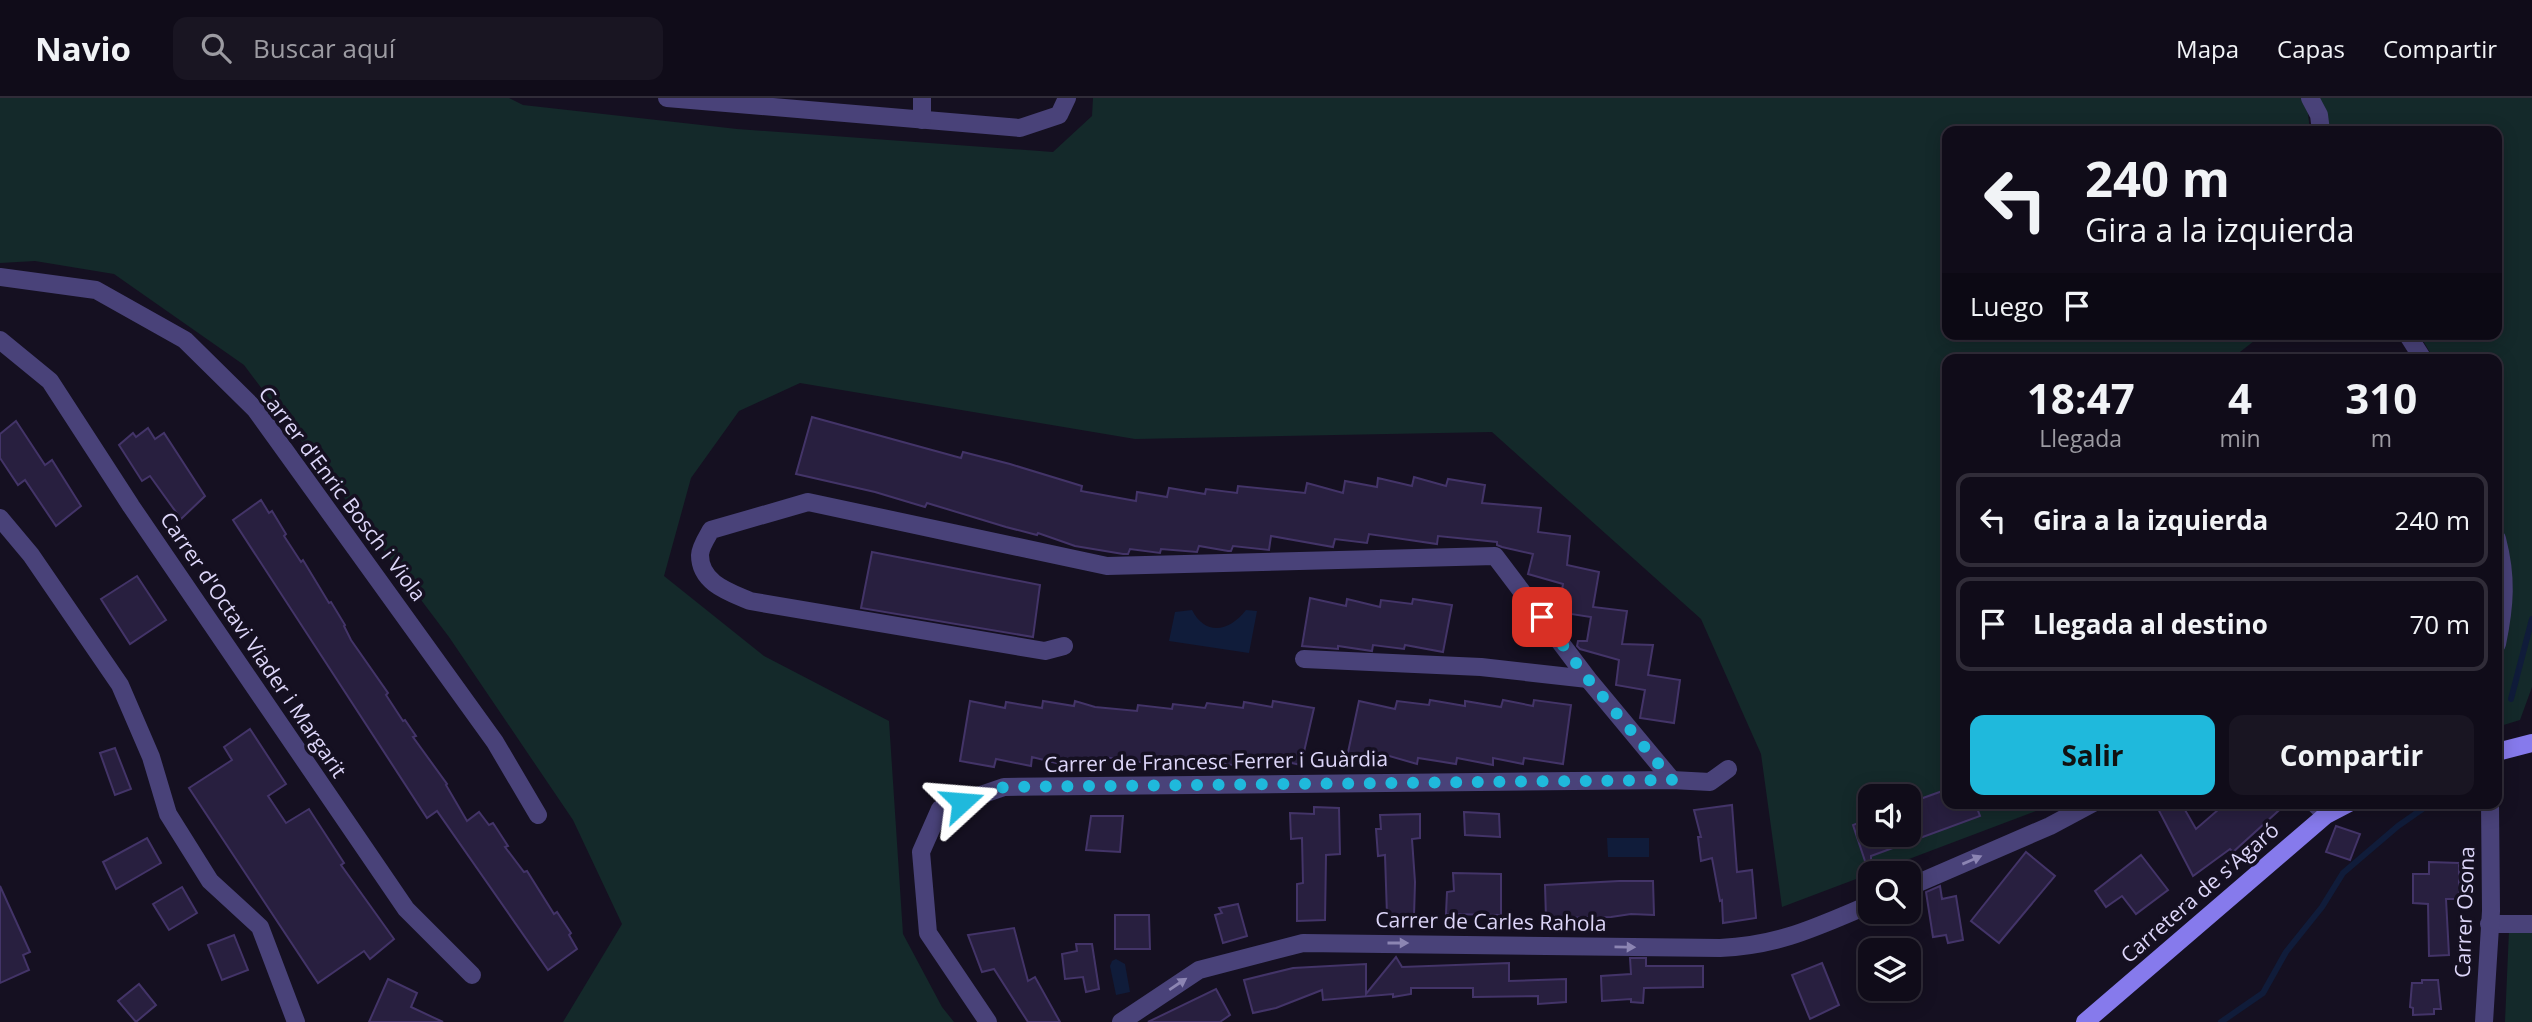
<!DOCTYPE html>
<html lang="es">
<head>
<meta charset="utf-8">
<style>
  body { margin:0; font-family:"Open Sans",sans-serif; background:#191522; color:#f1f3f6; height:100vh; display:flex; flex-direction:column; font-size:26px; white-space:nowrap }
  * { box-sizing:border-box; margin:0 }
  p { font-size:23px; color:#9c9ba2 }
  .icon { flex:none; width:38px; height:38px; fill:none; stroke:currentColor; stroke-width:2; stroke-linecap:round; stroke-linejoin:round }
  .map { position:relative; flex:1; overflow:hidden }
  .side { position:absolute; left:1942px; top:256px; width:560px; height:455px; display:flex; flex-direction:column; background:#100c19; border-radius:14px; box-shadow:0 4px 18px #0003,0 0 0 2px #302c38 }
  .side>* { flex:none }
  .top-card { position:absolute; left:1942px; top:28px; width:560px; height:214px; border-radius:14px; box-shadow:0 4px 18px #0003,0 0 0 2px #302c38; background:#100c19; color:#f1f3f6; overflow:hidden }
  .controls { position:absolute; left:1858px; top:686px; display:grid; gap:14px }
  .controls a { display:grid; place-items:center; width:63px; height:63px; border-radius:14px; background:#100c19; box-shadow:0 4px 18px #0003,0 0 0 2px #302c38; font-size:35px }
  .pin { position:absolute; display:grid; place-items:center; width:60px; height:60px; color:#fff; margin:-30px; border-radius:14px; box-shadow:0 4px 10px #0006 }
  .me { position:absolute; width:77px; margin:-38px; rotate:71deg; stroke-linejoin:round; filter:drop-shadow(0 0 5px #0008) }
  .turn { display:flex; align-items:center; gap:24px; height:147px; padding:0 28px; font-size:32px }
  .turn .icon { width:91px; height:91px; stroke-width:2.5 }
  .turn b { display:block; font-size:49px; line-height:60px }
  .then { display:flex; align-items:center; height:66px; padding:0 28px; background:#0003; gap:14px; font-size:26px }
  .eta { display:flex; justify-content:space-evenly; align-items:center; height:119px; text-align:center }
  .eta b { font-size:42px; font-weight:700; line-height:49px }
  .primary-button { display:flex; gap:14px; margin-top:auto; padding:14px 28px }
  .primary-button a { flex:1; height:80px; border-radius:14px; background:#1fb9dc; color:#111; font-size:28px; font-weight:700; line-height:80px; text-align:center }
  .primary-button a+a { background:#191522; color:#f1f3f6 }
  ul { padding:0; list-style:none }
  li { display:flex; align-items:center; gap:21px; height:94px; margin:0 14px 10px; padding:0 14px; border:4px solid #302c38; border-radius:14px }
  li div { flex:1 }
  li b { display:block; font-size:26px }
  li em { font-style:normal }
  header { display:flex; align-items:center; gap:42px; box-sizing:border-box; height:98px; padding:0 35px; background:#100c19; border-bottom:2px solid #302c38 }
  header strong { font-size:33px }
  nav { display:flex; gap:38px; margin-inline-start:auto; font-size:24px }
  .search { width:490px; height:63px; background:#191522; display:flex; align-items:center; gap:18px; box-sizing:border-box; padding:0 24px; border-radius:14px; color:#9c9ba2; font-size:26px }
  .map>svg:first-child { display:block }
  .green { fill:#14292a; fill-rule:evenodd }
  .water { fill:#101c3a }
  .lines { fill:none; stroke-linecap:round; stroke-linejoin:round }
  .stream { stroke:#101c3a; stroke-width:6 }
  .building { fill:#281f3f; stroke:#433468; stroke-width:2 }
  .street { stroke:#494279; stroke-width:18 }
  .secondary { stroke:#867aec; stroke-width:18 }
  .oneway { fill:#8c85b3 }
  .route { stroke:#1fb9dc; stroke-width:12; stroke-dasharray:0 21.6 }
  .labels { text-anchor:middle; stroke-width:7; stroke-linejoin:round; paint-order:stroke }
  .street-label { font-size:21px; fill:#ddd6f9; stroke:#151021 }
</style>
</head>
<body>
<header>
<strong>Navio</strong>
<div class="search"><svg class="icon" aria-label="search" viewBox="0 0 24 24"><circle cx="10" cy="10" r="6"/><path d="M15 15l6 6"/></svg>Buscar aquí</div>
<nav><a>Mapa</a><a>Capas</a><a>Compartir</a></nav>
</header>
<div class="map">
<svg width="2532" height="924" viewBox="0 0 2532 924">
  <rect width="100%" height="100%" fill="#151021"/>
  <g class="green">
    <path d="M0,0h509l14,7 214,24 316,23 39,-36 1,-18h1210l4,7 3,26h-362v203h315l-32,25h-283v444h109l-275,104 -21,-153 -60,-135 -209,-187 -357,7 -335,-56 -61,28 -48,67 -27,98 100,80 125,65 14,213 39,73 12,15h-391l59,-98 -49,-104 -124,-183 -205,-272 -130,-91 -79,-13 -35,2zM1871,698h38v39h-38z"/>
    <polygon points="2319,0 2532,0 2532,589 2520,622 2497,629 2497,261 2434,261 2419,236 2497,236 2497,33 2330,33"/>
    <polygon points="2509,833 2532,833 2532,924 2505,924"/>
  </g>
  <g class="water">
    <path d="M1192,512c14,27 38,21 54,0l11,1 -8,42 -80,-12 6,-29z"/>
    <polygon points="1607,740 1649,740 1649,759 1608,759"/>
    <polygon points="1116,861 1125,866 1130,894 1116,897 1110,868 1112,863"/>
  </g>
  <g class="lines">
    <g class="stream">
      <polyline points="2511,601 2532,521"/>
      <polyline points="2221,924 2263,895 2286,854 2322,809 2343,775 2398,728 2431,705"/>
    </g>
  </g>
  <g class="building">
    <polygon points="812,319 961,360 963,354 1010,366 1082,388 1081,393 1136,403 1137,394 1167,399 1169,390 1205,396 1206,391 1237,395 1238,388 1305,395 1307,385 1343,395 1345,383 1377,389 1378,380 1412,388 1414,379 1446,388 1448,381 1485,387 1482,405 1541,410 1538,434 1570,438 1567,467 1599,474 1593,509 1627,513 1622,546 1653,547 1648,577 1680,582 1674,625 1640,620 1645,592 1616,587 1619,562 1580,551 1577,548 1578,543 1587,543 1591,519 1558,514 1563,486 1528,476 1533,456 1502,449 1497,447 1497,444 1438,438 1437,446 1369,436 1367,445 1335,441 1333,449 1271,438 1269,452 1233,448 1231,453 1228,453 1199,448 1197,454 1161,451 1160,455 1130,451 1128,456 1123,456 1075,448 1038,435 1037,437 1006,429 927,405 925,409 875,394 796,376"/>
    <polygon points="16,323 45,367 52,362 81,408 56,428 25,382 18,387 0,360 0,336"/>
    <polygon points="148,330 155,341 164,335 205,398 181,421 150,378 142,383 119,347 133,335 136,339"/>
    <polygon points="261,402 269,415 272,413 286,436 284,438 301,464 303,462 329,505 331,504 345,527 344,528 351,542 388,595 386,597 403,623 405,622 416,638 413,639 447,686 446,687 467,723 479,714 489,727 493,725 508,748 505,749 524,774 527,773 554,816 557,814 571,835 569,837 577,851 548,872 437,713 427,720 233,422"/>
    <polygon points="872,454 1040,487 1033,539 861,510"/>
    <polygon points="137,478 166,522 130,546 101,501"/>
    <polygon points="1310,500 1346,508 1347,501 1380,509 1381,502 1412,506 1413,501 1452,507 1443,554 1405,547 1404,551 1373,547 1372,553 1338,548 1338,551 1302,548"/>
    <polygon points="1430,602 1465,608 1465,603 1501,609 1503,602 1533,608 1534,602 1571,607 1563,666 1524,660 1523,666 1493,660 1493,667 1457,660 1456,666 1418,660 1417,666 1386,657 1386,666 1347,659 1359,603 1395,611 1397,603 1429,607"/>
    <polygon points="970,603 1005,610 1006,604 1042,610 1043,603 1074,608 1075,603 1095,609 1137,613 1138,607 1172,611 1173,606 1205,610 1207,605 1243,610 1244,604 1272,609 1273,603 1314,610 1301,667 1264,659 1265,666 1235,662 1233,667 1197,662 1196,668 1164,662 1163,667 1104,659 1102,667 1064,661 1064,667 1032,659 1031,668 996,661 994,669 960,663"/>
    <polygon points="250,631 286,686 268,698 286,725 309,711 344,765 341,767 394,841 370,861 364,853 318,885 189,690 232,662 224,649"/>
    <polygon points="115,650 131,691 115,697 100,655"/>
    <polygon points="1948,691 1948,705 1975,705 1980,718 1871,758 1871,771 1868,772 1853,727 1871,720 1871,737 1909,737 1909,705"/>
    <polygon points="2155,705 2181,705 2196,731 2226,705 2287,705 2233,754 2230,751 2193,778"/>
    <polygon points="1732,707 1737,774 1752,772 1756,820 1723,825 1722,802 1720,803 1712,760 1701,763 1698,739 1701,739 1694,712"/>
    <polygon points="1314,709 1339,710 1340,756 1326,757 1325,822 1297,823 1297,786 1303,785 1302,740 1291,741 1290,715 1314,716"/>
    <polygon points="1464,714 1499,716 1500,739 1465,737"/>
    <polygon points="1420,716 1420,740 1412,741 1415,784 1414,818 1387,817 1385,757 1378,758 1376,731 1381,731 1380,717"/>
    <polygon points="1091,718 1123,718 1120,754 1086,752"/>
    <polygon points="2336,728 2360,736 2350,762 2326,754"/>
    <polygon points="147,740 161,765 116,791 103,764"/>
    <polygon points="2026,754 2055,778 1999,845 1971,823"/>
    <polygon points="2141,757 2168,792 2136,816 2122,798 2106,809 2095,793"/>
    <polygon points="2429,764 2459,765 2459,801 2446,801 2449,857 2429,858 2428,806 2413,805 2413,776 2429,776"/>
    <polygon points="1453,775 1501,776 1501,817 1446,816 1447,794 1454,793"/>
    <polygon points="1619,783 1653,783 1654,817 1631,816 1611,819 1546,820 1545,787"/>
    <polygon points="0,788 30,854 23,857 29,872 0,885"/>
    <polygon points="1940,788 1942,801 1956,798 1963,842 1948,845 1946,837 1933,839 1926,794"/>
    <polygon points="182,789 197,815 169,832 153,806"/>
    <polygon points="1238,806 1247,838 1223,845 1215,817 1222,815 1219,810"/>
    <polygon points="1115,817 1149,817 1150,851 1115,851"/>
    <polygon points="1014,830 1028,883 1035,879 1060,924 1028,924 994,871 982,874 968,837"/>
    <polygon points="234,837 248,872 222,882 208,847"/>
    <polygon points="1076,846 1092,846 1099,891 1086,894 1083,879 1065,881 1062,856 1077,853"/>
    <polygon points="1396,859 1402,869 1509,865 1509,883 1566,881 1566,904 1538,906 1538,898 1473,899 1473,890 1411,890 1411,896 1393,899 1393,896 1323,902 1322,892 1276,910 1253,915 1244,882 1293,870 1366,866 1366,896"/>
    <polygon points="1630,860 1646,860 1646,868 1703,868 1703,889 1644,890 1643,905 1631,904 1631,901 1602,903 1601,878 1631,876"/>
    <polygon points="1822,865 1839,907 1810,921 1792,877"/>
    <polygon points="388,881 417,895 411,909 443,924 369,924"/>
    <polygon points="2422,882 2438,882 2441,911 2434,911 2434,916 2413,917 2413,910 2410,909 2412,885 2422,885"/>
    <polygon points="139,886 156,907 136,924 118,903"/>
    <polygon points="1216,891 1230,917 1220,924 1148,924"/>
  </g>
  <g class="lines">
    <g class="street">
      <polyline points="667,0 1020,30 1059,17 1067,0"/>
      <polyline points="922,0 922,22"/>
      <polyline points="2310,0 2319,17 2321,33"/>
      <polyline points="0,179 96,192 185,242 255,311 495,644 538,717"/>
      <polyline points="2407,236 2423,261"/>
      <polyline points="0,242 50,283 131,408 406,811 472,877"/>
      <polyline points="0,420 31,457 120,587 151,659 168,716 210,783 260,829 296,924"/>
      <path d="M2497,441c10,38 8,66 0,105"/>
      <path d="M1064,548l-19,5 -295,-50c-21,-9 -50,-18 -50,-46 0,-7 7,-18 11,-25l97,-28 299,64 388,-10 93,123 84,101"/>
      <polyline points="1304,561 1481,569 1588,581"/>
      <polyline points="2314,705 2326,717"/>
      <polyline points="1909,789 2050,728 2093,705"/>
      <polyline points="2489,826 2532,826"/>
      <polyline points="988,924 928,835 921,754 940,711 1004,689 1672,682 1710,684 1728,671"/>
      <path d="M1121,924l78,-52 104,-27 417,5c61,-3 96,-21 151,-44"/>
      <polyline points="2484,924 2491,813 2490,705"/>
    </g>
    <g class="secondary">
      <polyline points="2497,654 2532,645"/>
      <polyline points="2085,924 2326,717 2349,705"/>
    </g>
  </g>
  <defs><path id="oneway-solid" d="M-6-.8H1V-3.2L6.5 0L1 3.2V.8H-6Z" transform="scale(1.75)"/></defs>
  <g class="oneway">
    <use href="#oneway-solid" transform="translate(1972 762) rotate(-23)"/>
    <use href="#oneway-solid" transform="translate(1398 845)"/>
    <use href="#oneway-solid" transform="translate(1625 849) rotate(1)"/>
    <use href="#oneway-solid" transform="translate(1178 886) rotate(-34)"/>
  </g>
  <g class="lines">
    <polyline class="route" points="962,704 1004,689 1672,682 1588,581 1542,519"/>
  </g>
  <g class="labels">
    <g class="street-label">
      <text transform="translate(342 396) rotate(53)" y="7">Carrer d'Enric Bosch i Viola</text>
      <text transform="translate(253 547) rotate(56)" y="7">Carrer d'Octavi Viader i Margarit</text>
      <text transform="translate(1216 664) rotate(-1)" y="7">Carrer de Francesc Ferrer i Guàrdia</text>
      <text transform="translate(2200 795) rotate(-41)" y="7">Carretera de s'Agaró</text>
      <text transform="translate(2465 814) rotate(-88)" y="7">Carrer Osona</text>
      <text transform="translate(1491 824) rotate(1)" y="7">Carrer de Carles Rahola</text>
    </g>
  </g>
</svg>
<div class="controls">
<a><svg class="icon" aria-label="sound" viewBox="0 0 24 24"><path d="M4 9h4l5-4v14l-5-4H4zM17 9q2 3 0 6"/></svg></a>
<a><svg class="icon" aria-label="search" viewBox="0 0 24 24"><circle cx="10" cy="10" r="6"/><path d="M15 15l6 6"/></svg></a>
<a><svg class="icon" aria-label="layers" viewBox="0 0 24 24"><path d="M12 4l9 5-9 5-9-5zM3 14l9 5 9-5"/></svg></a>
</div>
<div class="pin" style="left:1542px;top:519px;background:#d93025"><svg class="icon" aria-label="arrive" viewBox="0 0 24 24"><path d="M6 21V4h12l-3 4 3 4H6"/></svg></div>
<svg class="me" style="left:962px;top:704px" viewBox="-20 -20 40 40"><path d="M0-17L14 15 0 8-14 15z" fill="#1fb9dc" stroke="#fff" stroke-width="4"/></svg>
<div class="top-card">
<div class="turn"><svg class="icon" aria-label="left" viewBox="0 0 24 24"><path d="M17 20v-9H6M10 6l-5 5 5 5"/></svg><div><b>240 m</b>Gira a la izquierda</div></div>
<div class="then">Luego<svg class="icon" aria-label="arrive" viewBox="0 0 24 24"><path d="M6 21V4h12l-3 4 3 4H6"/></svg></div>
</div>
<section class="side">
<div class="eta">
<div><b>18:47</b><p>Llegada</p></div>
<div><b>4</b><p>min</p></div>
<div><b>310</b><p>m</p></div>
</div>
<ul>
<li><svg class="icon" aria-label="left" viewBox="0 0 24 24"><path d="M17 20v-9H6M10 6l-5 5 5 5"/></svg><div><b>Gira a la izquierda</b></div><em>240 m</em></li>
<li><svg class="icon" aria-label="arrive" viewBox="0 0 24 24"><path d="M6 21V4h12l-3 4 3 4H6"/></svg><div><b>Llegada al destino</b></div><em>70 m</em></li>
</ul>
<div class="primary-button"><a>Salir</a><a>Compartir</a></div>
</section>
</div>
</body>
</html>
